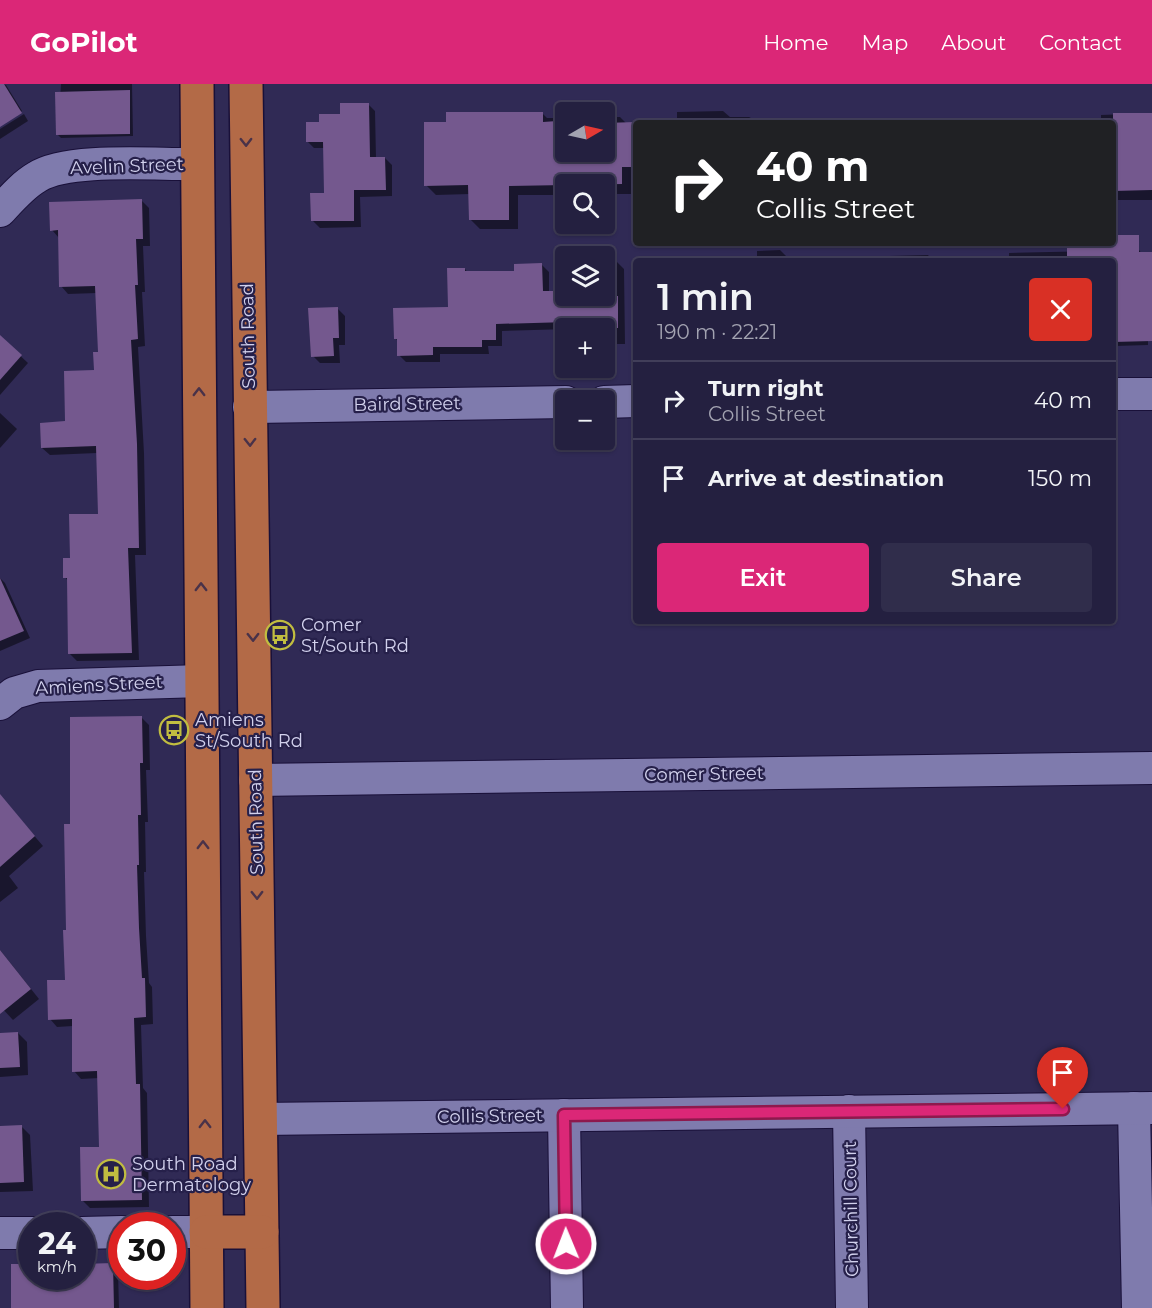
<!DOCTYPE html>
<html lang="en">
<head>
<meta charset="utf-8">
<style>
  body { margin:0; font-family:Montserrat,sans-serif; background:#302d4b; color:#f1f3f6; height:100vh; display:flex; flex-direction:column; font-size:22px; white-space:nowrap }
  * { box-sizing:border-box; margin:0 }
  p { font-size:20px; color:#a3a3b1 }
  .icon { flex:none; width:33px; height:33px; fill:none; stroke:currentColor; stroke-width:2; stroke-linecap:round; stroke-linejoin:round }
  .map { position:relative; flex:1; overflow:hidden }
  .panel { position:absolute; left:633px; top:174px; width:483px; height:366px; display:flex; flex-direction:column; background:#242040; border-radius:6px; box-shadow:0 2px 4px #0004,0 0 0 2px #413e59 }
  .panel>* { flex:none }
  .guide { position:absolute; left:633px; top:36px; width:483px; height:126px; border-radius:6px; box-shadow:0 2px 4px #0004,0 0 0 2px #413e59; background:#202124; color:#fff; overflow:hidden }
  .needle { width:39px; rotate:81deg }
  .tools { position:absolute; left:555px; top:18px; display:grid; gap:12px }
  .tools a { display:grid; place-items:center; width:60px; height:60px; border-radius:6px; background:#242040; box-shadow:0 2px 4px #0004,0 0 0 2px #413e59; font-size:30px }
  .speed { position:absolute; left:18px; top:1128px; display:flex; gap:12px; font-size:30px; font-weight:700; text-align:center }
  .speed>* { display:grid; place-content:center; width:78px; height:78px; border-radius:50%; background:#242040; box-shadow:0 2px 4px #0004,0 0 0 2px #413e59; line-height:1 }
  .speed small { font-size:15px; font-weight:400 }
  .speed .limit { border:9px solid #d22; background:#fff; color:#111 }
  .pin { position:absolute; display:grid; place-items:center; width:51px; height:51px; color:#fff; margin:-62px -26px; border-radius:50% 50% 50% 0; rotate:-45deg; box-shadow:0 0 6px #0007 }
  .pin .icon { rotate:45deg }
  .me { position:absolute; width:66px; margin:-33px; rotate:359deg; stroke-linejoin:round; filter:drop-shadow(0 0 4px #0008) }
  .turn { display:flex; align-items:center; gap:21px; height:126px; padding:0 24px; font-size:27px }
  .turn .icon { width:78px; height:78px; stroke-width:2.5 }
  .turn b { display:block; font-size:42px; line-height:51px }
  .round { display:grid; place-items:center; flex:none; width:63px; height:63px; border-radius:6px; background:#302d4b }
  .head { display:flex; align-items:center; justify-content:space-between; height:102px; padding:0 24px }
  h1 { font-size:36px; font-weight:600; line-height:45px }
  .button { display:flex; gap:12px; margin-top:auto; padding:12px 24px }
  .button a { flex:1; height:69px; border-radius:6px; background:#db2777; color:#fff; font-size:24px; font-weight:600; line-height:69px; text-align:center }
  .button a+a { background:#302d4b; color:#f1f3f6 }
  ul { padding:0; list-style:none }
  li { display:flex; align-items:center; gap:18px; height:78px; padding:0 24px; border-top:2px solid #413e59 }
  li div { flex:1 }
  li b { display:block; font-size:22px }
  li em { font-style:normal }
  header { display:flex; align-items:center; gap:36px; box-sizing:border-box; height:84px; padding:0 30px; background:#db2777; color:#fff }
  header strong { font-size:28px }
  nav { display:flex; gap:33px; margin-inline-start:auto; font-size:21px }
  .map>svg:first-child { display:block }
  .shadow { fill:#0007 }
  .building { fill:#74588e }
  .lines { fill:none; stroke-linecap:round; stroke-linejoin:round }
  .minor-casing { stroke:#191039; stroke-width:34 }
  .major-casing { stroke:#191039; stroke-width:36 }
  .minor { stroke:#7f7bad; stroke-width:32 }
  .major { stroke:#b36a47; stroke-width:33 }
  .oneway { stroke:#493249 }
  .route-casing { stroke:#8e194d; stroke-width:15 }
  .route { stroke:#db2777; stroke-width:10 }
  .labels { text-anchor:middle; stroke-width:4.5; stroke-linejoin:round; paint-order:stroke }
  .street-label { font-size:18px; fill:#d2d1ed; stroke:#26204a }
  .poi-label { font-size:18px; fill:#d2d1ed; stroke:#26204a; text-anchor:start }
</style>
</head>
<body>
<header>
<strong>GoPilot</strong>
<nav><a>Home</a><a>Map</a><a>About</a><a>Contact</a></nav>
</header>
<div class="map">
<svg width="1152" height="1224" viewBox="0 0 1152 1224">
  <rect width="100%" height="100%" fill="#302a55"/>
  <g class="shadow">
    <polygon points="0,0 6,1 22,27 0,42"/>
    <polygon points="61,0 132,0 133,52 61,54 58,51"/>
    <polygon points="368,20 375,27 376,74 385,74 392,81 392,112 360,113 361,143 320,144 313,137 326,110 325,64 314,64 307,57 321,40"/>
    <polygon points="723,27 730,33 749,33 761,39 657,39 657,37 677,36 677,28"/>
    <polygon points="542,29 547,34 566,34 566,68 604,68 604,33 620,33 627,40 636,40 636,103 631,103 631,110 604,110 604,100 566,100 566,111 518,111 518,145 480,145 470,135 470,110 436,111 426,101 448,39"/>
    <polygon points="1152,29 1152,116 1113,116 1113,39 1011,39 1010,34 1101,34 1101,31"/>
    <polygon points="24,30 28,37 0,55 0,45"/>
    <polygon points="940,34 958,34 963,39 914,39 940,37"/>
    <polygon points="849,35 866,35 870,39 849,39"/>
    <polygon points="141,116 149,124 150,162 143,162 145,208 142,208 145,262 138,263 144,369 146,471 135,471 139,576 77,577 70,570 68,497 65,493 71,475 99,431 97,369 50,371 42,364 67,339 96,287 100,270 97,209 68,210 61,202 59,154 52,146"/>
    <polygon points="780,166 787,173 787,177 757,177 757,167"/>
    <polygon points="1139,166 1142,170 1152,170 1152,253 1148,253 1148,261 1116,262 1113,260 1113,177 1009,177 1009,169"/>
    <polygon points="928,171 933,177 889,177 889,172"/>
    <polygon points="604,178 617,178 624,185 625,260 604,260 604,244 502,247 502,262 488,262 489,270 440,270 440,278 406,278 399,271 399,258 395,254 449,225 465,185 468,189 516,189 542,181 549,188 549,209 566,208 566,212 604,212"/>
    <polygon points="338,225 345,232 345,261 339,261 340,279 320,279 313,272"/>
    <polygon points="0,253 28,279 0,311"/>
    <polygon points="0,329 17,345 0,364"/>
    <polygon points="0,494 5,499 30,554 0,567"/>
    <polygon points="142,634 149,641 150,686 146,686 148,738 145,738 146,788 144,788 146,852 149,899 152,903 153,940 141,941 143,1004 147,1009 149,1123 90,1124 82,1116 101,1064 99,994 81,995 74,987 73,942 57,943 50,935 66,897 71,741"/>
    <polygon points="0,712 43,762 9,792 18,804 0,818"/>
    <polygon points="0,866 39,915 13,936 0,922"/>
    <polygon points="18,949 27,958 28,991 0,993 0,950"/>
    <polygon points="21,1042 30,1051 33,1107 0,1108 0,1043"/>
    <polygon points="113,1181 118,1186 119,1224 13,1224 32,1192 82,1192"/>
  </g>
  <g class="building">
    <polygon points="0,0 4,0 22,29 0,43"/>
    <polygon points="130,6 130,50 56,51 55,8"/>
    <polygon points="340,19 369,19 370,73 385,73 386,106 354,106 354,137 311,137 310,109 324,109 323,58 306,58 306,38 319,38 319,30 340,30"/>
    <polygon points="446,28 543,28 543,38 557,37 558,58 564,58 564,68 604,68 604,39 636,38 636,83 622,83 622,100 509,102 509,136 469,136 468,101 424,102 424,38 446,38"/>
    <polygon points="1113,29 1152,29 1152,106 1113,107"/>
    <polygon points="142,115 143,155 136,155 138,201 135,201 138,255 131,256 137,360 139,464 128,464 132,569 68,570 67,494 63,494 63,474 70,474 69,430 98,430 96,362 41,364 40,339 65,337 64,287 94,286 93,268 98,268 95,202 59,203 58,146 50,147 49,118"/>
    <polygon points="1113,151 1139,151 1139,168 1152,168 1152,257 1113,258 1113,177 1067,177 1067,161 1110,160 1113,159"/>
    <polygon points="542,179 543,207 556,207 556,212 618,212 618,244 568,244 568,238 496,240 496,256 482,256 482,263 433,263 433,271 397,272 397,255 394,255 393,224 448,223 447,184 465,184 465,187 514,187 514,180"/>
    <polygon points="338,223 339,254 333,254 334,272 311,273 308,224"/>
    <polygon points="0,251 22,271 0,296"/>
    <polygon points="0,494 24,547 0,557"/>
    <polygon points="142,632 143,679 140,679 141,731 138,731 139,781 137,781 139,844 142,894 145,894 146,933 134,934 136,1000 140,1000 142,1116 81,1117 80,1063 99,1063 97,987 72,988 72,935 48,936 47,896 65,896 63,846 66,846 64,740 70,740 70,633"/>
    <polygon points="0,710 35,752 0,783"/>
    <polygon points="0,866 31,905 0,930"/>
    <polygon points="18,948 20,983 0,984 0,949"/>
    <polygon points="22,1041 24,1098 0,1099 0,1042"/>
    <polygon points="113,1179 114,1224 11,1224 11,1180 32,1180 32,1192 82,1192 82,1180"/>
  </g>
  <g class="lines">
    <g class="minor-casing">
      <g id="minor">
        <path d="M0,127c11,-12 23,-26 37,-34 31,-20 121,-12 161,-13"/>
        <polyline points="1113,310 1152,310"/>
        <polyline points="604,318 636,317"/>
        <polyline points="249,323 566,318"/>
        <polyline points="0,620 14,609 38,602 202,597"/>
        <polyline points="255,696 1152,684"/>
        <polyline points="1134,1024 1138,1224"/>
        <polyline points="849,1027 852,1224"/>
        <polyline points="564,1031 567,1224"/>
        <polyline points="260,1035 1152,1024"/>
        <polyline points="172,1148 206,1148"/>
        <polyline points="0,1149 32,1149"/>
        <polyline points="82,1149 122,1148"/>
      </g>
    </g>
    <g class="major-casing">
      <g id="major">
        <polyline points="197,0 207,1224"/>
        <polyline points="246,0 263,1224"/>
        <polyline points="206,1148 262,1148"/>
      </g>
    </g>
    <use href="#minor" class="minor"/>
    <use href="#major" class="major"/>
  </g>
  <defs><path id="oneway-chevron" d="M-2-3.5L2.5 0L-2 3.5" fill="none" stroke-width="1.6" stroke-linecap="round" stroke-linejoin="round" transform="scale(1.5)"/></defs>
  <g class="oneway">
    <use href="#oneway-chevron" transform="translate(246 58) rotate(89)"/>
    <use href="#oneway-chevron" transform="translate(199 308) rotate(-90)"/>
    <use href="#oneway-chevron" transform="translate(250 358) rotate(89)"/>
    <use href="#oneway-chevron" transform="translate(201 503) rotate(-90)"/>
    <use href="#oneway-chevron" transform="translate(253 553) rotate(89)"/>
    <use href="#oneway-chevron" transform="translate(203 761) rotate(-90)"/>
    <use href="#oneway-chevron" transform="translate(257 811) rotate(89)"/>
    <use href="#oneway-chevron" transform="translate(205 1040) rotate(-90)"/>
  </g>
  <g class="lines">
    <g class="route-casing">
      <polyline id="route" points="566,1160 564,1031 1063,1025"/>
    </g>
    <use href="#route" class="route"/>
  </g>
  <defs>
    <g id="bus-ring" transform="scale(1.5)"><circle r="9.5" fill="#26204a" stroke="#c1bd40" stroke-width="1.5"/><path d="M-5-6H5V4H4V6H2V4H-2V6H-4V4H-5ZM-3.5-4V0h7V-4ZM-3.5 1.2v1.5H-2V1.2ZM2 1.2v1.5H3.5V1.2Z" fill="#c1bd40"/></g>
    <g id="hospital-ring" transform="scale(1.5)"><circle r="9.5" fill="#26204a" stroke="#c1bd40" stroke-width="1.5"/><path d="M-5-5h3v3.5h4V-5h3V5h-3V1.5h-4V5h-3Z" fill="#c1bd40"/></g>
  </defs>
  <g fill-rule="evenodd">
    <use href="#bus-ring" x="280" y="551"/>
    <use href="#bus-ring" x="174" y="646"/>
    <use href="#hospital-ring" x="111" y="1090"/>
  </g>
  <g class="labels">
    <g class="street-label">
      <text transform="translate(127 82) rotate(-2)" y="6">Avelin Street</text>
      <text transform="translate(248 252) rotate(-91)" y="6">South Road</text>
      <text transform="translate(407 320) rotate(-1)" y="6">Baird Street</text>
      <text transform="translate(99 601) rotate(-3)" y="6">Amiens Street</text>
      <text transform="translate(704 690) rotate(-1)" y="6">Comer Street</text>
      <text transform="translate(256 738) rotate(-91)" y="6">South Road</text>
      <text transform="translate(490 1032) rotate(-1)" y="6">Collis Street</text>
      <text transform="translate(851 1125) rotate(-91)" y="6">Churchill Court</text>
    </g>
    <g class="poi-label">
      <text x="301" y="547">Comer<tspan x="301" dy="21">St/South Rd</tspan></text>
      <text x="195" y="642">Amiens<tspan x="195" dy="21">St/South Rd</tspan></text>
      <text x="132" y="1086">South Road<tspan x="132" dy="21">Dermatology</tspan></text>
    </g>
  </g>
</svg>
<div class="tools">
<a><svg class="needle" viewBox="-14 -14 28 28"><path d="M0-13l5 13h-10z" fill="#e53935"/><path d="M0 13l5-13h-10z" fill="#a3a3b1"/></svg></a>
<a><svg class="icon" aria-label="search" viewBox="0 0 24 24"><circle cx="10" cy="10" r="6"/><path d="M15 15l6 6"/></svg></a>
<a><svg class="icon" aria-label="layers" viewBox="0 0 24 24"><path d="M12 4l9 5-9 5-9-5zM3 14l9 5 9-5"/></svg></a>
<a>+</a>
<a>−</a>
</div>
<div class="speed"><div>24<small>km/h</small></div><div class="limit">30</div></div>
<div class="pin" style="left:1063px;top:1025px;background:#d93025"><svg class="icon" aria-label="arrive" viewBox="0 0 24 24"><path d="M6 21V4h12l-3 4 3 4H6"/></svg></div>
<svg class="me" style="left:566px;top:1160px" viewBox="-20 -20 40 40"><circle r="17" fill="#db2777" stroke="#fff" stroke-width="3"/><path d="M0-11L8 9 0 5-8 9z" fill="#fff"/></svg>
<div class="guide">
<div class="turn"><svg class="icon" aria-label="right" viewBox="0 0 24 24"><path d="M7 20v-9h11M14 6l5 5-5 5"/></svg><div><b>40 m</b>Collis Street</div></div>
</div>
<section class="panel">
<div class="head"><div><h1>1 min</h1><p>190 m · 22:21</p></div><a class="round" style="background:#d93025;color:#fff"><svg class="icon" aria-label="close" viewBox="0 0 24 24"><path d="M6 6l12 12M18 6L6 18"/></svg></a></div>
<ul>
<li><svg class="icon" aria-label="right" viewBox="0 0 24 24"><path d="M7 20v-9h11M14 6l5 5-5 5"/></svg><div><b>Turn right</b><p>Collis Street</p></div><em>40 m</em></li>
<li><svg class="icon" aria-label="arrive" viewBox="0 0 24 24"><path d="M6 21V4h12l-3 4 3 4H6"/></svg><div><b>Arrive at destination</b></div><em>150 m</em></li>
</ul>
<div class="button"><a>Exit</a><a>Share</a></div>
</section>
</div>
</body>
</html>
